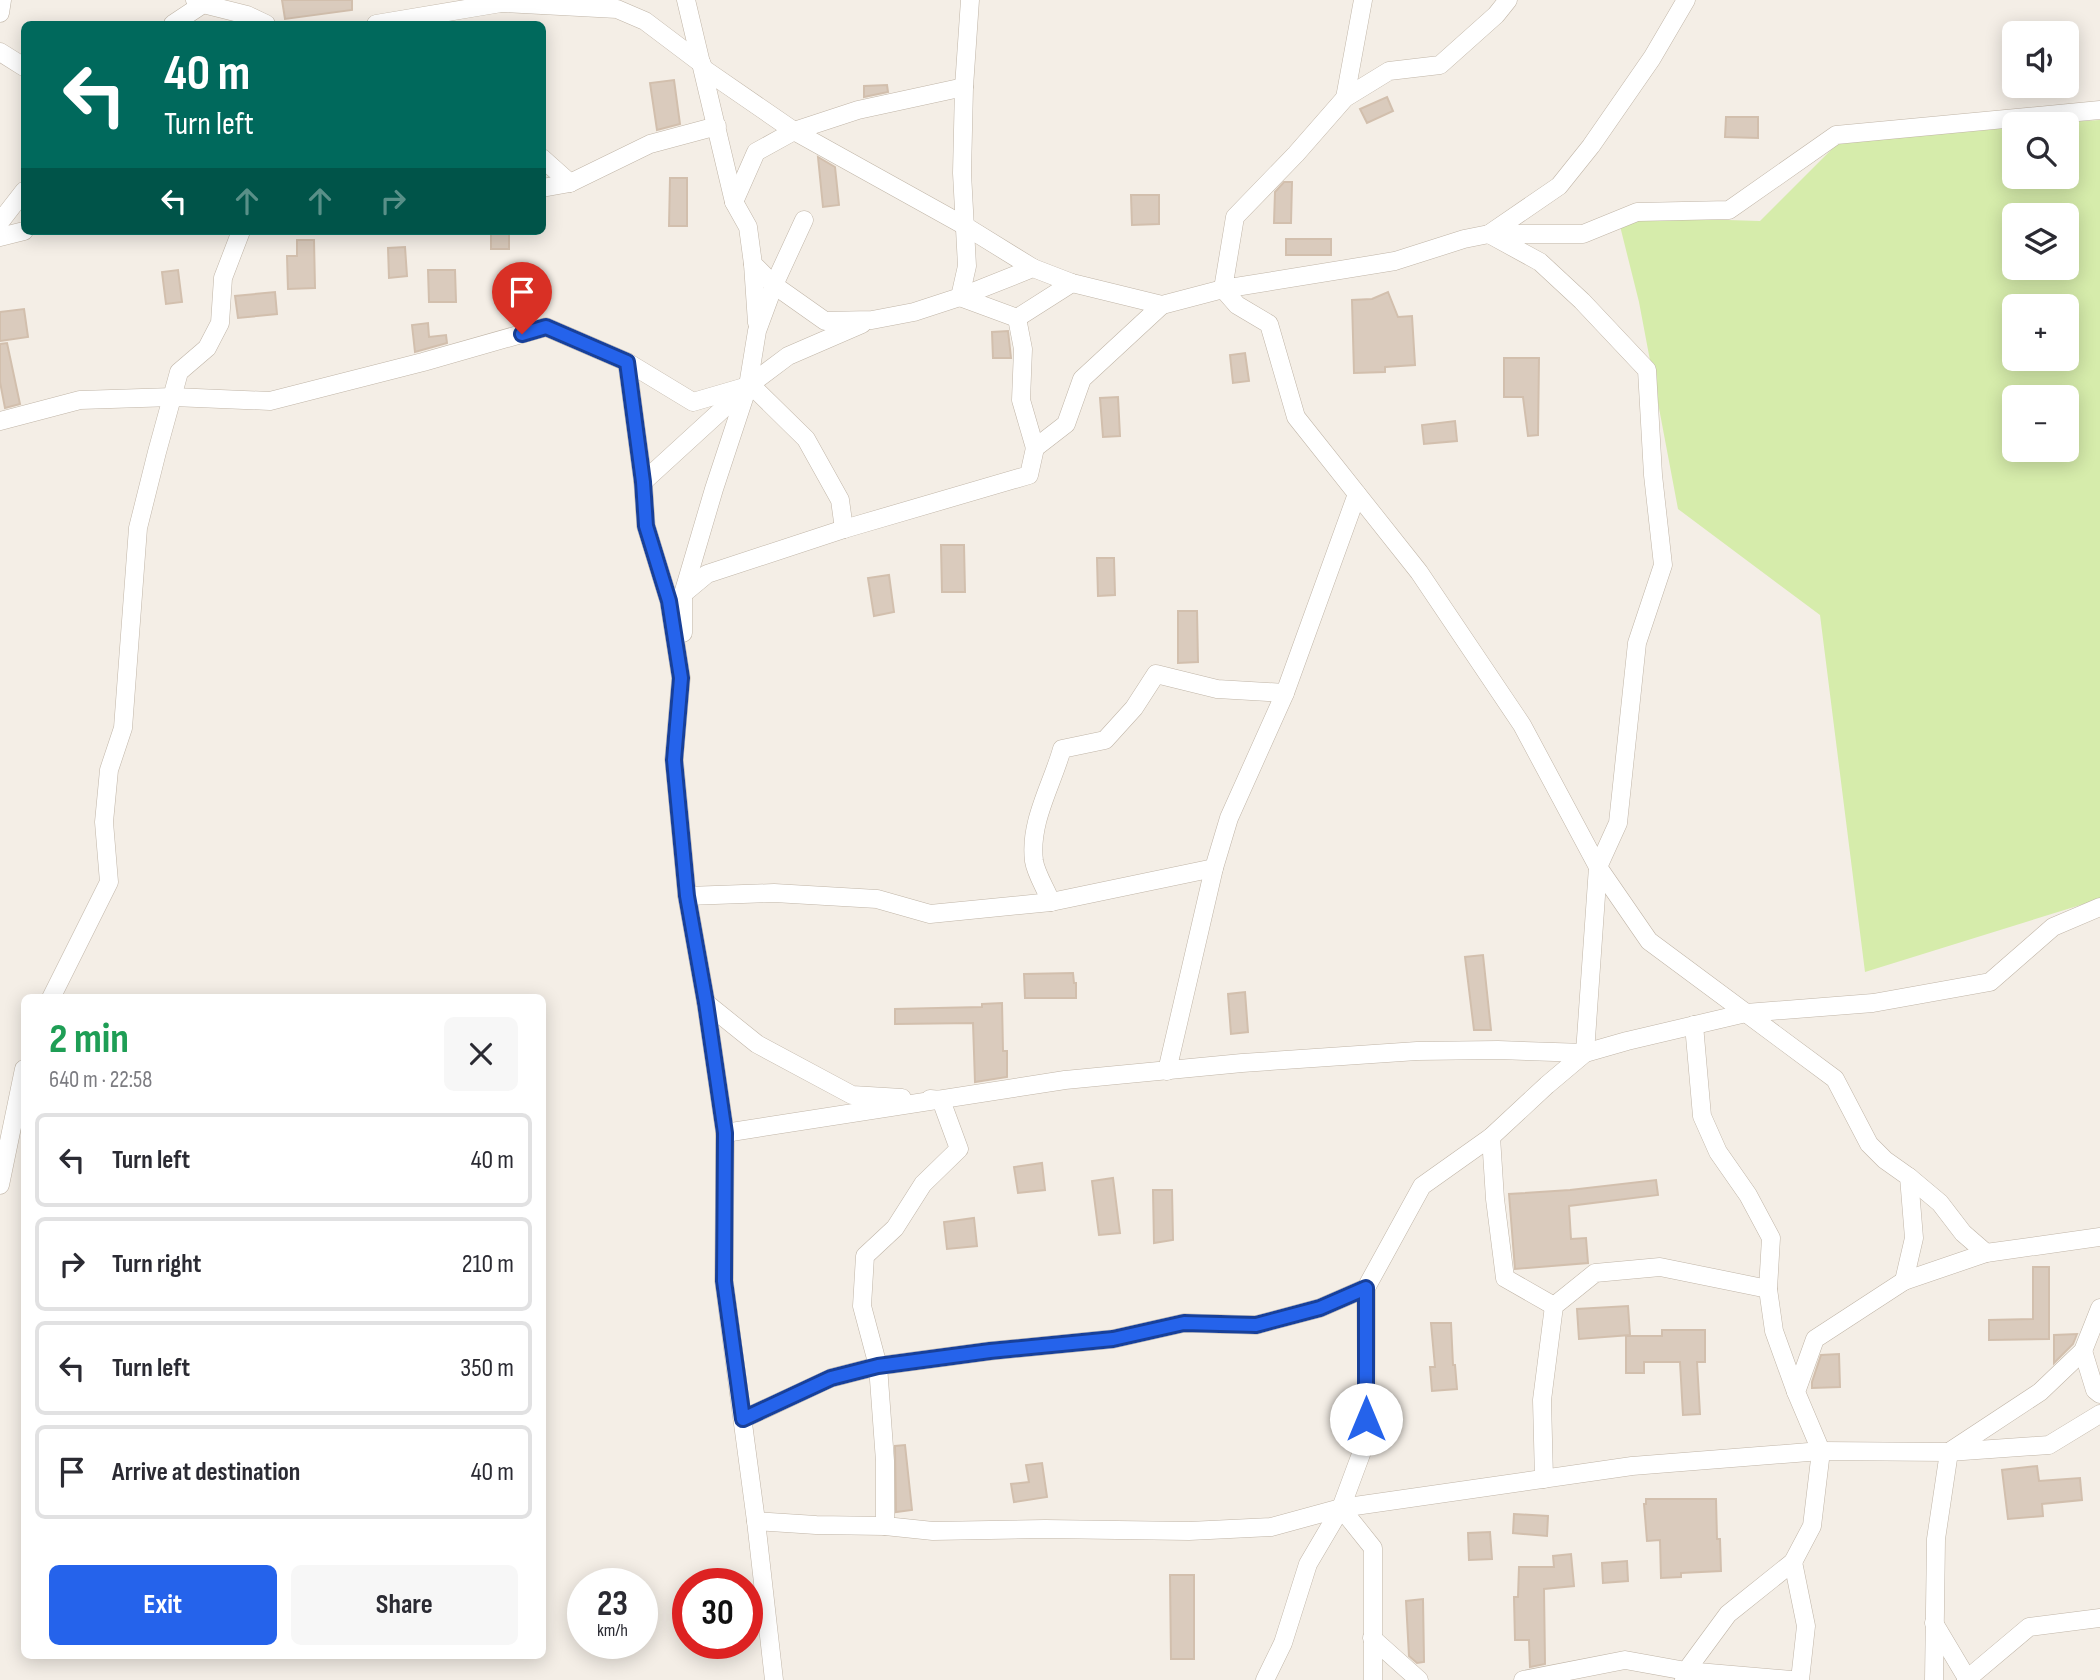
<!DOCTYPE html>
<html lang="en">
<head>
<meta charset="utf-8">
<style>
  body { margin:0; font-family:"Sofia Sans Condensed",sans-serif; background:#f7f7f7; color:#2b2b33; height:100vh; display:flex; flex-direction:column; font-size:26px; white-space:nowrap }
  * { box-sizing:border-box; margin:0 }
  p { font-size:23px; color:#7c7c81 }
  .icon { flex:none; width:38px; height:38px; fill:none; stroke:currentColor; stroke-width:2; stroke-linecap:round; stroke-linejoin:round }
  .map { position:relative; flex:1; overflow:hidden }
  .sheet { position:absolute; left:21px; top:994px; width:525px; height:665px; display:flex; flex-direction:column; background:#fff; border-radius:10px; box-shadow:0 4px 18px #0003 }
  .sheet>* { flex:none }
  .top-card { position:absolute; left:21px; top:21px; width:525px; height:214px; border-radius:10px; box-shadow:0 4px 18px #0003; background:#00695c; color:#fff; overflow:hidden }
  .tools { position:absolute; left:2002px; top:21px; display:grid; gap:14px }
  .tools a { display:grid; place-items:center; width:77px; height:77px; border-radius:10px; background:#fff; box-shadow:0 4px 18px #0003; font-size:35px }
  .speed { position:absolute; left:567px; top:1568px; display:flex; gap:14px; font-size:35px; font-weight:700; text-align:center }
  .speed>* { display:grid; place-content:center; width:91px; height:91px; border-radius:50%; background:#fff; box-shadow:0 4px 18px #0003; line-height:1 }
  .speed small { font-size:18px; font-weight:400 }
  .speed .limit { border:10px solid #d22; background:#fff; color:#111 }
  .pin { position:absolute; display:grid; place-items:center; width:60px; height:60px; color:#fff; margin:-72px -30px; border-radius:50% 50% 50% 0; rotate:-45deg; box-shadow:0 0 7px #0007 }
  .pin .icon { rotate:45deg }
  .me { position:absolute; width:77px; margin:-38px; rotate:0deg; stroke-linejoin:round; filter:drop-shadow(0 0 5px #0008) }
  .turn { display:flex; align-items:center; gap:24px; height:147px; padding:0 28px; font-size:32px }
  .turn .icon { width:91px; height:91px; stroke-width:2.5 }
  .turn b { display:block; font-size:49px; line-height:60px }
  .lanes { display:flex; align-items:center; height:66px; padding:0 28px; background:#0003; justify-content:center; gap:35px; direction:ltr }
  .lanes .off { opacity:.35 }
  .round { display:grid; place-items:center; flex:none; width:74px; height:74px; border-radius:10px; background:#f7f7f7 }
  .headline { display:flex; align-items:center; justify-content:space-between; height:119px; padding:0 28px }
  h1 { font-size:42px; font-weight:700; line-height:52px; color:#1e9e55 }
  .cta { display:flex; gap:14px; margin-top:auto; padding:14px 28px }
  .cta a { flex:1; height:80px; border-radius:10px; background:#2563eb; color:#fff; font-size:28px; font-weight:700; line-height:80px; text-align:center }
  .cta a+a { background:#f7f7f7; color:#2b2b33 }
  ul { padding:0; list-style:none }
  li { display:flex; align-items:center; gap:21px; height:94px; margin:0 14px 10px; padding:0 14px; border:4px solid #e1e1e2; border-radius:10px }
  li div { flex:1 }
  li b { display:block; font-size:26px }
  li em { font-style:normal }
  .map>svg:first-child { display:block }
  .green { fill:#d6ecab; fill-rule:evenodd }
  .building { fill:#dacbbd; stroke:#d2bfad; stroke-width:2 }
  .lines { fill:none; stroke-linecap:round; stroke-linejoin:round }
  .street-casing { stroke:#c0b5a7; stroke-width:19 }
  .street { stroke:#fff; stroke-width:18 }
  .route-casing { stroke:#184099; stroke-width:18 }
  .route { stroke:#2563eb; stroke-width:12 }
</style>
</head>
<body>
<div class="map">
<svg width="2100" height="1680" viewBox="0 0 2100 1680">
  <rect width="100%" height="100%" fill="#f4eee6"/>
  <path class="green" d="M2100,120v779l-235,73 -45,-357 -142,-106 -39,-207 -20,-80 43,-4 98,3 78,-78 176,-18v52h53v-53h-33zM2014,215h53v53h-53zM2014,306h53v53h-53zM2014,397h53v53h-53z"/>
  <g class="building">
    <polygon points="282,0 352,0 352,10 285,19"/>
    <polygon points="674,80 680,124 657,130 650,83"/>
    <polygon points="887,85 888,92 864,97 864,86"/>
    <polygon points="1387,97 1393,111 1367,123 1360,109"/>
    <polygon points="1726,117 1758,117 1758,138 1725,137"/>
    <polygon points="818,157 835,167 839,205 823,207"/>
    <polygon points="670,178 687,178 687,226 669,226"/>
    <polygon points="1284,182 1292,182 1291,223 1274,223 1275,192"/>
    <polygon points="1131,195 1159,195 1159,224 1132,225"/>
    <rect x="491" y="231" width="18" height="18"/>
    <rect x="1286" y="239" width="45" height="16"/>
    <polygon points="297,240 314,240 315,288 288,289 287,256 297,256"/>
    <polygon points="405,247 407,276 389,278 388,248"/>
    <polygon points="178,270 182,302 166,304 162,272"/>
    <polygon points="428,270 455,270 456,302 429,302"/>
    <polygon points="275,292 277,314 238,318 235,296"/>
    <polygon points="1388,292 1398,317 1412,316 1415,365 1385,367 1385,372 1354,373 1352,300 1372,299"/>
    <polygon points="24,309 28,337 0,341 0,312"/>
    <polygon points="428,323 429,337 446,335 447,343 415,352 412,325"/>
    <polygon points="1008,331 1011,358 993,358 992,332"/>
    <polygon points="7,343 20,404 5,408 0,382 0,344"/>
    <polygon points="1245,353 1249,381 1233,383 1230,355"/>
    <polygon points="1504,358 1539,358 1538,435 1528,436 1523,397 1504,397"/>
    <polygon points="1118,397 1120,436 1103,437 1100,398"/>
    <polygon points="1455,421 1457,441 1424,444 1422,425"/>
    <polygon points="941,545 964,545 965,592 942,592"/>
    <polygon points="1097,558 1114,558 1115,595 1098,596"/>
    <polygon points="889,575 894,612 874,616 868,578"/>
    <polygon points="1178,611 1197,611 1198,662 1178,663"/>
    <polygon points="1483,955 1491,1030 1474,1030 1465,957"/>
    <polygon points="1073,973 1074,983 1076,983 1076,998 1025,998 1024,974"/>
    <polygon points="1245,992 1248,1032 1231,1034 1228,994"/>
    <polygon points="1002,1003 1003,1051 1007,1051 1007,1077 975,1082 973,1023 895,1024 895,1009 982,1007 982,1004"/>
    <polygon points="1042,1163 1045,1190 1018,1193 1014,1167"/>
    <polygon points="1113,1178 1120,1233 1099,1235 1092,1181"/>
    <polygon points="1656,1180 1658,1195 1569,1206 1571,1239 1586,1238 1588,1263 1515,1269 1509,1194 1570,1190"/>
    <polygon points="1153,1190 1172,1190 1173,1240 1154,1243"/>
    <polygon points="974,1218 977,1246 947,1249 944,1222"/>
    <polygon points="2033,1267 2049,1267 2049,1339 1989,1340 1989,1320 2033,1319"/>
    <polygon points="1628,1306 1630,1335 1579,1339 1577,1309"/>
    <polygon points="1431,1323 1451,1323 1453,1365 1455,1365 1457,1389 1432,1391 1430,1367 1435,1367"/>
    <polygon points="1662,1330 1705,1330 1705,1362 1697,1362 1700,1414 1683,1415 1680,1362 1644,1362 1644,1373 1626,1373 1626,1336 1662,1336"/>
    <polygon points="2077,1334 2073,1344 2054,1363 2054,1335"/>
    <polygon points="1839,1354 1840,1387 1812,1388 1812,1382 1821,1355"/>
    <polygon points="905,1445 912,1510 896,1512 895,1446"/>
    <polygon points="1042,1463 1047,1497 1014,1502 1011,1484 1029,1482 1026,1465"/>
    <polygon points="2037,1466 2039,1481 2080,1478 2082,1500 2042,1504 2043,1516 2008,1519 2002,1470"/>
    <polygon points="1646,1499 1716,1499 1717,1539 1720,1539 1721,1571 1681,1573 1681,1577 1661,1578 1660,1540 1647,1541 1644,1504 1646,1504"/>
    <polygon points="1514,1514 1548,1516 1547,1536 1513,1533"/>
    <polygon points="1490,1532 1492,1559 1469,1560 1468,1533"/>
    <polygon points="1571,1554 1574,1586 1544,1589 1545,1664 1530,1667 1529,1640 1515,1640 1514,1597 1518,1597 1519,1567 1554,1567 1553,1556"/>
    <polygon points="1627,1561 1628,1581 1603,1583 1602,1563"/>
    <polygon points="1170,1575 1194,1575 1194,1659 1171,1659"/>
    <polygon points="1423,1599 1424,1662 1417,1663 1409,1656 1406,1601"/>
  </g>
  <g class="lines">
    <g class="street-casing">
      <g id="street">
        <polyline points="195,0 203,4 247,15 266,24"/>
        <polyline points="686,0 734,202 748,227 753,264 774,285 825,321 872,320 914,312 960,297 1033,268 1072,283 1162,305 1223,289 1237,305 1269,324 1296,417 1419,572 1522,725 1598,867 1649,941 1835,1079 1869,1144 1885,1160 1909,1177 1914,1238 1904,1281"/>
        <polyline points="1508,0 1496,15 1440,65 1389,71 1345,98 1296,154 1235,217 1223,289 1395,261 1464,239 1489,234 1583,234 1637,212 1729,210 1836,135 2100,110"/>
        <polyline points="0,13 2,0"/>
        <polyline points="173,24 203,4 206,0"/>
        <polyline points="376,24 501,3 617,9 645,21 702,64"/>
        <polyline points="0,52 24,67"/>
        <polyline points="704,69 794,131 858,110 964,87 962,173 967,266 960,297 1017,318 1072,283"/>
        <polyline points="964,87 970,0"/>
        <polyline points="1345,98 1363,0"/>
        <polyline points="542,158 570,183 650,144 717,126"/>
        <polyline points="542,188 570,183"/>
        <polyline points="734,202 756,152 794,131 965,226 1033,268"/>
        <polyline points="0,222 24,191"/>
        <polyline points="0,237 24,231"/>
        <polyline points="753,264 757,323"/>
        <polyline points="1017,318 1023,349 1021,400 1035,448"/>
        <polyline points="627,362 643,482 646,526 669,601 681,678 674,759 687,896 706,1003 725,1133 724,1281 756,1521 774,1680"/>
        <polyline points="750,384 806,439 840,500 844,529"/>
        <polyline points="0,421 80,400 173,397 270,401 423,362 546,327 627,362 693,402 748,386"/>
        <polyline points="643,482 748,386 788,356 862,324"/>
        <polyline points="683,594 707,574 844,529 1029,475 1035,448 1066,424 1082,379 1162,305"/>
        <polyline points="683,633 683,594 714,489 748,386 757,331 774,285 804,220"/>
        <polyline points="687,896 774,893 877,899 930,914 1051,902 1214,868"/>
        <path d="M1051,902c-5,-13 -15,-28 -17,-41 -5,-39 18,-76 28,-112l43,-9 29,-32 22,-34 61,15 68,4"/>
        <polyline points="51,998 109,882 104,822 109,770 123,728 138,528 157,452 179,372 207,348 220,323 223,278 241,231"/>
        <polyline points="706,1003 757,1044 852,1095 902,1098"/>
        <polyline points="1694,1025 1702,1116 1718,1152 1748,1195 1771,1238 1768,1289 1774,1331 1796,1392"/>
        <polyline points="1167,1071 1214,868 1229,818 1285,693 1357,494"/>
        <polyline points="725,1133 1065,1080 1242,1063 1417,1051 1498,1050 1585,1053 1598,867 1618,823 1637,643 1663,565 1653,475 1647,370 1582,301 1540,262 1489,234 1559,186 1591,146 1652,58 1686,0"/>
        <polyline points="1491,1137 1495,1199 1505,1278 1554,1306"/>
        <polyline points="1909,1177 1940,1203 1963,1233 1986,1253"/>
        <polyline points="0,1185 24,1069"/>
        <polyline points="2083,1351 2095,1390 2100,1394"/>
        <polyline points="743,1419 831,1378 878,1366 990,1351 1113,1339 1184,1323 1256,1325 1320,1308 1366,1288"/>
        <polyline points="1544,1479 1542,1400 1554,1306 1595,1273 1660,1267 1768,1289"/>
        <polyline points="1341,1508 1373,1548 1373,1680"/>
        <polyline points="756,1521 816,1525 885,1526 933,1531 1045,1529 1189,1531 1271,1527 1341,1508 1632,1466 1821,1451 1949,1452 2049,1445 2100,1414"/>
        <polyline points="885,1526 885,1461 878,1366 862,1306 865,1256 895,1228 923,1184 959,1149 941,1100 930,1099"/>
        <polyline points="1793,1562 1806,1626 1800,1680"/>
        <polyline points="1934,1623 1968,1680"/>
        <polyline points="1372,1638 1419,1680"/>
        <polyline points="1265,1680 1283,1643 1308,1564 1341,1508 1367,1438 1366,1288 1422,1186 1491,1137 1547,1085 1585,1053 1627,1041 1746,1013 1873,1003 1990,982 2053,927 2100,907"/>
        <polyline points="1523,1680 1625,1660 1686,1671 1791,1680"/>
        <polyline points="1684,1680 1686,1671 1728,1614 1793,1562 1812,1526 1821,1451 1796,1392 1815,1339 1904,1281 1986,1253 2100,1237"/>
        <polyline points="1934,1680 1936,1539 1949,1452 2040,1392 2083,1351 2100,1308"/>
        <polyline points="1966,1680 2029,1627 2100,1618"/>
      </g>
    </g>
    <use href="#street" class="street"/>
  </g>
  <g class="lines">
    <g class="route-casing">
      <polyline id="route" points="522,334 546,327 627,362 643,482 646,526 669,601 681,678 674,760 687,896 706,1003 725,1133 724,1281 743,1419 831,1378 878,1366 990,1351 1113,1339 1184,1323 1256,1325 1320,1308 1366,1288 1366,1419"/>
    </g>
    <use href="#route" class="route"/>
  </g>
</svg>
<div class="tools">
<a><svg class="icon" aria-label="sound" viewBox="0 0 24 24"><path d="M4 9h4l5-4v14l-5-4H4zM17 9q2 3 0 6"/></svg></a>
<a><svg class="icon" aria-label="search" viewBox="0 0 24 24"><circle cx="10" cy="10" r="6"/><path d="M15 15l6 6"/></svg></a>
<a><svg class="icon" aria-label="layers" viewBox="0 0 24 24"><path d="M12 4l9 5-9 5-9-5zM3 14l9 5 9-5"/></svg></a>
<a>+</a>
<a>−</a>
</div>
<div class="speed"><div>23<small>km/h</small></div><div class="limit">30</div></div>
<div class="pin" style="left:522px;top:334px;background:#d93025"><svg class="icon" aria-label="arrive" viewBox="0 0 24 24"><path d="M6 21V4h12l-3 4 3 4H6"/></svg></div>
<svg class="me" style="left:1366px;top:1419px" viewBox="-20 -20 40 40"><circle r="19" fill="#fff"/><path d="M0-13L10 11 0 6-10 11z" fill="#2563eb"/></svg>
<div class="top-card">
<div class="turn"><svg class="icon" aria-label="left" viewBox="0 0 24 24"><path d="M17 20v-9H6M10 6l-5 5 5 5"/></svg><div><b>40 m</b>Turn left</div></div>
<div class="lanes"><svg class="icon" aria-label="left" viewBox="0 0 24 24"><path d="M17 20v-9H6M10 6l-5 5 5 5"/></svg><svg class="icon off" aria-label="ahead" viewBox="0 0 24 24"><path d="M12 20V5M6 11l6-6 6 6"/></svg><svg class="icon off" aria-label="ahead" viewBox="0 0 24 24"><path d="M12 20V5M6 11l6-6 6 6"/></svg><svg class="icon off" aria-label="right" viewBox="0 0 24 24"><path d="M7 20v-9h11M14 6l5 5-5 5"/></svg></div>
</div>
<section class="sheet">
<div class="headline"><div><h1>2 min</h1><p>640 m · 22:58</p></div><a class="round"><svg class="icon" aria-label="close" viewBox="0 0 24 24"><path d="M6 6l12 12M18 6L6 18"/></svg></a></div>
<ul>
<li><svg class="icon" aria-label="left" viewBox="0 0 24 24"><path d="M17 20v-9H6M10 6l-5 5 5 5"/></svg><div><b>Turn left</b></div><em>40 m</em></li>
<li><svg class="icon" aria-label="right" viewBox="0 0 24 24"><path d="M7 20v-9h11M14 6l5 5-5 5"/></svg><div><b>Turn right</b></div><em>210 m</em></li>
<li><svg class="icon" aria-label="left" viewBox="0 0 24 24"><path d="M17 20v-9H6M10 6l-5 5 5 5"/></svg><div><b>Turn left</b></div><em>350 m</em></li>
<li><svg class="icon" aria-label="arrive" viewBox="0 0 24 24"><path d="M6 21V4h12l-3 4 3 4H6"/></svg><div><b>Arrive at destination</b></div><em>40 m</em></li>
</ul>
<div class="cta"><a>Exit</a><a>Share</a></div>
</section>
</div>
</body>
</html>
